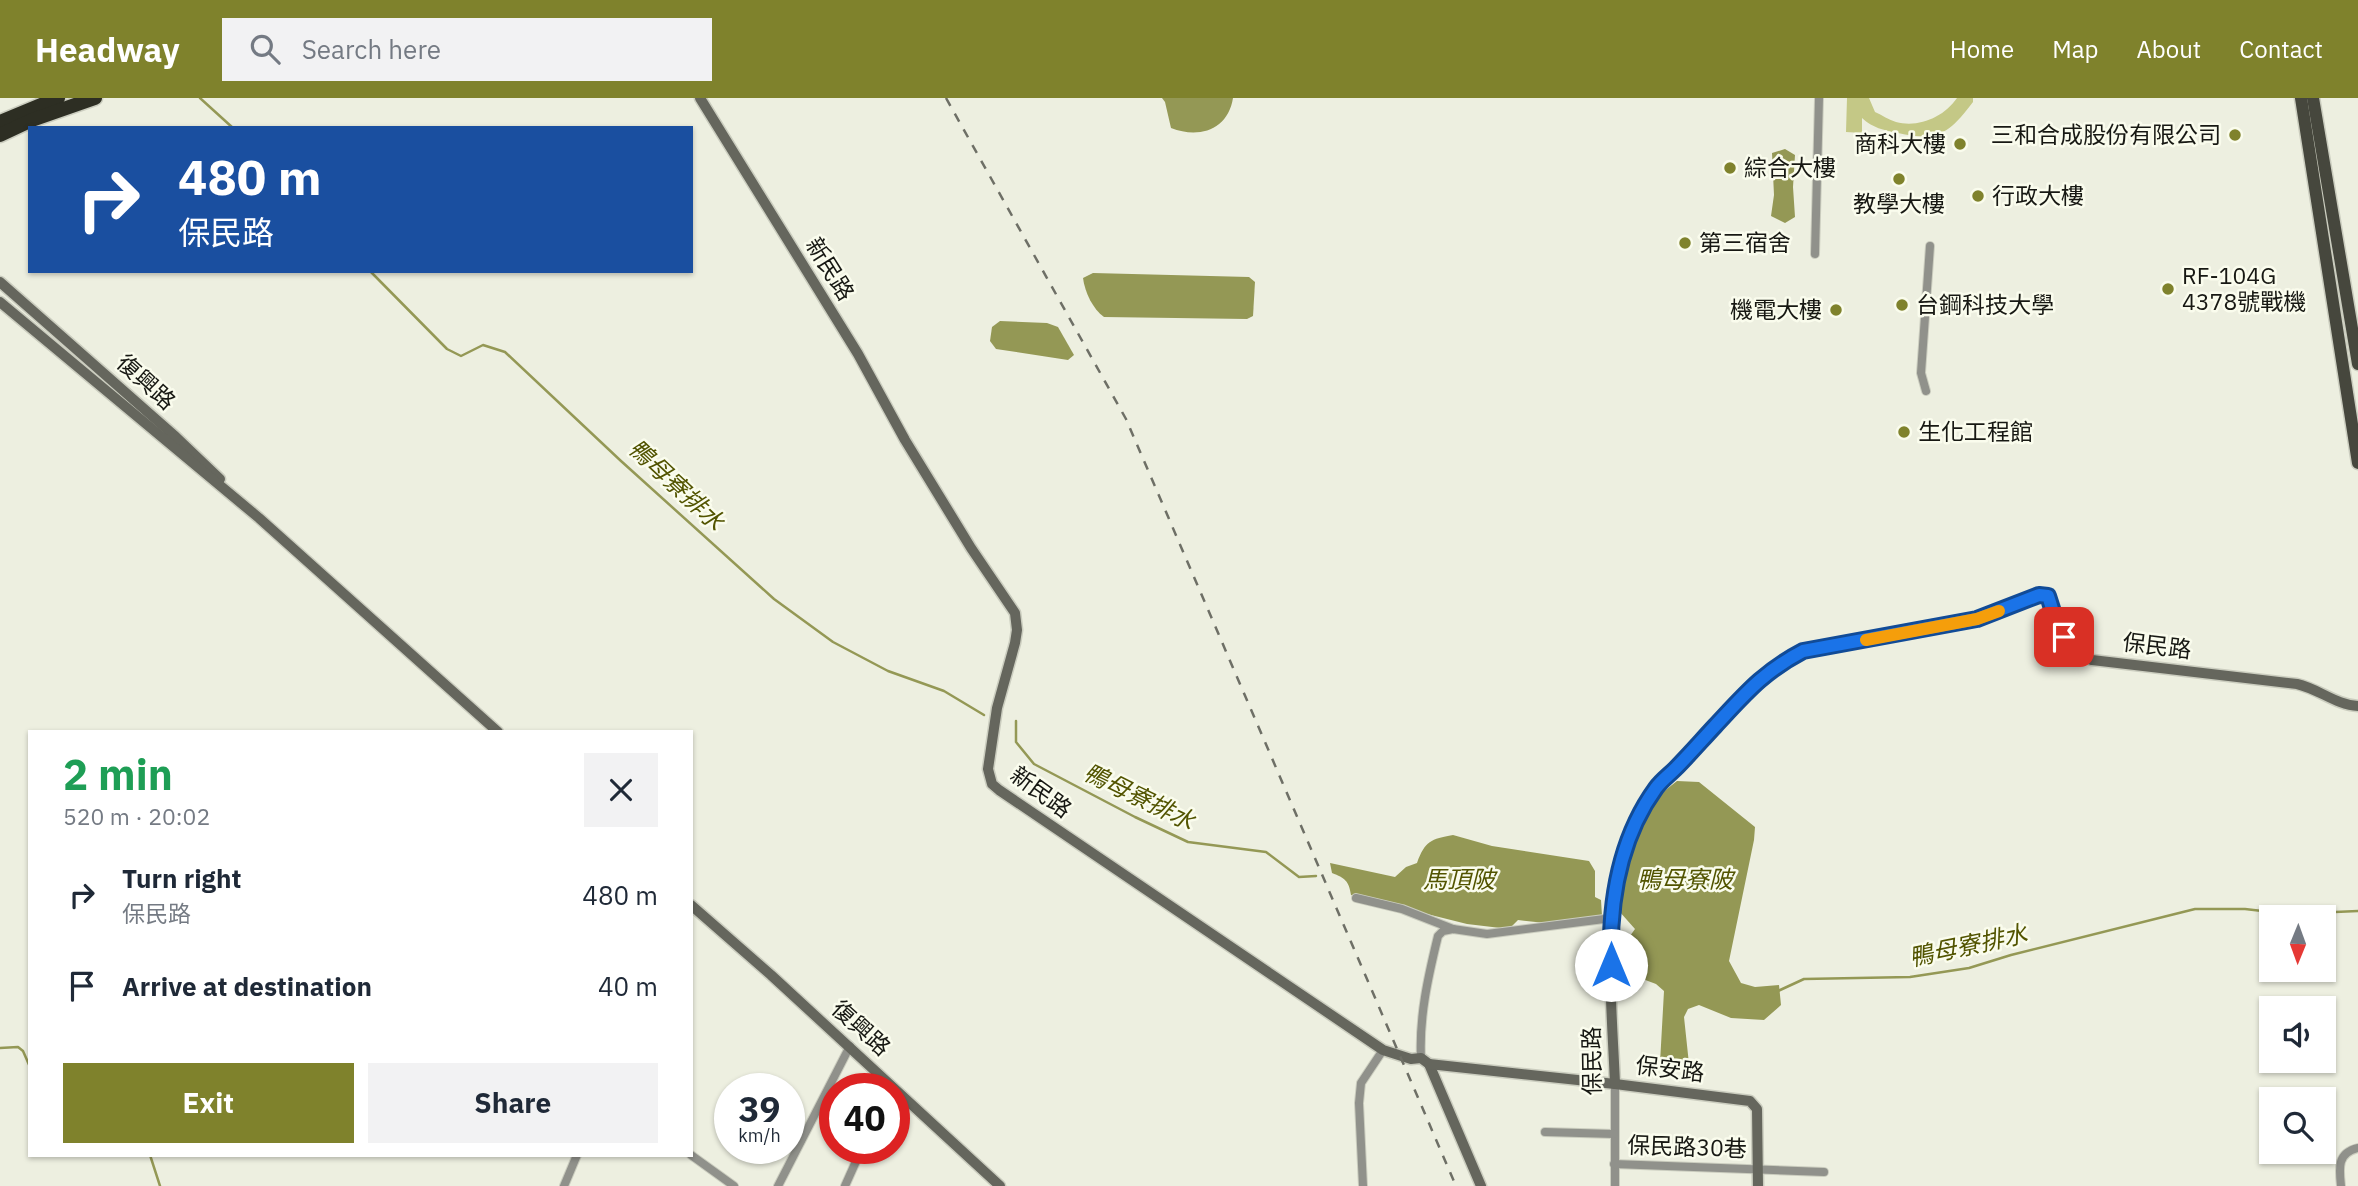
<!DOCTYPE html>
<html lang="en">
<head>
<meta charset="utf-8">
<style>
  body { margin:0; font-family:"IBM Plex Sans","Noto Sans TC",sans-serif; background:#f2f2f3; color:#1f2937; height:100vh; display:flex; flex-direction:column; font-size:26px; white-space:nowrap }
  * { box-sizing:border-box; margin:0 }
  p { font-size:23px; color:#747a83 }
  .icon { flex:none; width:38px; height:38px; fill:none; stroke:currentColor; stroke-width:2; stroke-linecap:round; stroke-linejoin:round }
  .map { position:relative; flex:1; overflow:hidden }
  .panel { position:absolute; left:28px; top:632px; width:665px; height:427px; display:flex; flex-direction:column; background:#fff; border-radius:0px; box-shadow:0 2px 5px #0004 }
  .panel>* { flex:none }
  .banner { position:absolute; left:28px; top:28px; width:665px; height:147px; border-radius:0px; box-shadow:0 2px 5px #0004; background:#1a4fa0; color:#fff; overflow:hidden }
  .needle { width:46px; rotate:181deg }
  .buttons { position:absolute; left:2259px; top:807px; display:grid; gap:14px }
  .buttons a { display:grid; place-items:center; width:77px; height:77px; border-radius:0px; background:#fff; box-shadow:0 2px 5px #0004; font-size:35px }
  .speed { position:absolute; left:714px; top:975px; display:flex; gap:14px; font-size:35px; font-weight:700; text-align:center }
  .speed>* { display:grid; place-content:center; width:91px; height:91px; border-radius:50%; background:#fff; box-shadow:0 2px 5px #0004; line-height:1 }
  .speed small { font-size:18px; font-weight:400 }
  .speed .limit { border:10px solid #d22; background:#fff; color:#111 }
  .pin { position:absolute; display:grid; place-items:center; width:60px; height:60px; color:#fff; margin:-30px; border-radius:14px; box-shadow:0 4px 10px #0006 }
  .me { position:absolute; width:77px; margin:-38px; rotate:0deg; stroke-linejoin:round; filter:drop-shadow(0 0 5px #0008) }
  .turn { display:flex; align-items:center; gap:24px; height:147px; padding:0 35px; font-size:32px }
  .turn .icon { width:91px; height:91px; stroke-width:2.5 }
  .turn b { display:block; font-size:49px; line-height:60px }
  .round { display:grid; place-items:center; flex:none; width:74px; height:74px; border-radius:0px; background:#f2f2f3 }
  .headline { display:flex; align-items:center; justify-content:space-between; height:119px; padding:0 35px }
  h1 { font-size:42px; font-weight:700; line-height:52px; color:#1e9e55 }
  .button { display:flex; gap:14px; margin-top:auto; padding:14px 35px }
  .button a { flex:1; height:80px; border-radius:0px; background:#7f822c; color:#fff; font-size:28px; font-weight:700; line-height:80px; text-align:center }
  .button a+a { background:#f2f2f3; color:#1f2937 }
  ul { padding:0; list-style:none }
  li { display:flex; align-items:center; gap:21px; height:91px; padding:0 35px }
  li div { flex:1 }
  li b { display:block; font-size:26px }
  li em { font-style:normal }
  header { display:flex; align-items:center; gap:42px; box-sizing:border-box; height:98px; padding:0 35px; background:#7f822c; color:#fff }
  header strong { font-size:33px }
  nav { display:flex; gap:38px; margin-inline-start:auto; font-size:24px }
  .search { width:490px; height:63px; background:#f2f2f3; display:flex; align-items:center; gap:18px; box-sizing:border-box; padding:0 24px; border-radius:0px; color:#747a83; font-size:26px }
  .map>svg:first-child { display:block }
  .green { fill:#c4c886 }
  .water { fill:#949855 }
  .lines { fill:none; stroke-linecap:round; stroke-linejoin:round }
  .stream { stroke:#949855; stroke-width:2.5 }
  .street-casing { stroke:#cbcdbf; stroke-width:10 }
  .secondary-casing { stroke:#cbcdbf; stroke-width:13 }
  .primary-casing { stroke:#cbcdbf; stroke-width:15 }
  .highway-casing { stroke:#cbcdbf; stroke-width:17 }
  .street { stroke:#90918b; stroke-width:8 }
  .secondary { stroke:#65665d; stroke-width:10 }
  .primary { stroke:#46473d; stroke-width:12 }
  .highway { stroke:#2d2e23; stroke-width:14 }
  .rail { stroke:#6e6f66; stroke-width:2.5; stroke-dasharray:9 9; stroke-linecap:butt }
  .route-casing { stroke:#114b97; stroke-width:18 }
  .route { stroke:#1a73e8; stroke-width:12 }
  .slow { stroke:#f59e0b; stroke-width:12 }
  .poi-dot { fill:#7f822c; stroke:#fafced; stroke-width:2.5 }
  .labels { text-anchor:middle; stroke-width:5; stroke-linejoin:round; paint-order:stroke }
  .poi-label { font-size:23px; fill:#171813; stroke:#fafced; text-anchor:start }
  .street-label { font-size:23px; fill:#171813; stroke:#fafced }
  .water-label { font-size:24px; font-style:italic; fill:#525400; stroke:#fafced }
</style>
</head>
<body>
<header>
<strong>Headway</strong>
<div class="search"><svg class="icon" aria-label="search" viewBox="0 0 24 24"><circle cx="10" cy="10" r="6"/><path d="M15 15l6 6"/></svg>Search here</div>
<nav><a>Home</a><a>Map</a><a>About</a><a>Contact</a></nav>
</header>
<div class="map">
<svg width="2358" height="1088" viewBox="0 0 2358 1088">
  <rect width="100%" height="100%" fill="#edefe0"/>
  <path class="green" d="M1847,0h22l6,14c7,3 14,8 21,10 23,6 48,-5 61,-24h16v4c-24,32 -36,40 -75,31 -15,-3 -25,-5 -36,-15v15l-16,-1z"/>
  <g class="water">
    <path d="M1162,0h71c-5,32 -34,41 -62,30l-6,-26z"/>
    <polygon points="1785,51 1795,57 1793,89 1795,119 1785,125 1771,118 1774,97 1772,55"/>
    <path d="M1093,175l156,4 6,5 -2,34 -6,3 -143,-2c-11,-8 -19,-24 -21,-39z"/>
    <polygon points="1000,223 1047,225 1058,229 1074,257 1068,262 996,251 990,243 992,229"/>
    <polygon points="1677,683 1699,684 1755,729 1754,742 1729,863 1741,885 1755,889 1779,887 1781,907 1764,922 1731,920 1699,907 1688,911 1684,919 1689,966 1683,973 1667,974 1660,965 1664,893 1656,886 1640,880 1631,885 1625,899 1618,901 1621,840 1630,838 1635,831 1619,813 1628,755 1658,698"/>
    <path d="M1453,737l39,11 97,15 6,10v26l6,3 1,16 -57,7 -27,-3 -9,9 -42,-5 -116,-29c-2,-14 -6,-17 -19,-22l-2,-10 65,14 11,-10 11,-4c8,-22 14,-24 36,-28z"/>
  </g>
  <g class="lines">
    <g class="stream">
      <polyline points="200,0 233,30"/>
      <polyline points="370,173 447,251 461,258 483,247 505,254 621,363 774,501 833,544 888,573 944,593 984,617"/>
      <polyline points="1016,623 1016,644 1034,666 1135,719 1188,744 1266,754 1299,779 1316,778"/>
      <polyline points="1778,893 1804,881 1910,879 1969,870 2011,857 2195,811 2245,811 2289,816 2358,813"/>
      <polyline points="0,950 18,949 23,953 30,969"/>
      <polyline points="150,1057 160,1088"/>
    </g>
    <g class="street-casing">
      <g id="street">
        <polyline points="1815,156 1819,0"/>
        <polyline points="1926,293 1921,275 1930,148"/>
        <polyline points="1356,800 1402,811 1453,831"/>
        <path d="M1421,960c-2,-41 7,-81 17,-122l5,-5 10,-2 34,5 125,-16"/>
        <polyline points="1615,986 1615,1088"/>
        <polyline points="1545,1034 1614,1036"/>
        <polyline points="691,1057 734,1088"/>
        <polyline points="1614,1066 1824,1074"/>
        <polyline points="564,1088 577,1057"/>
        <polyline points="778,1088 850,948"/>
        <polyline points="845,1088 862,1050"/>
        <polyline points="1363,1088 1359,1005 1361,985 1383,952"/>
        <path d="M2341,1088c-2,-18 -4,-33 17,-38"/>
      </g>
    </g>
    <g class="secondary-casing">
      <g id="secondary">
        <polyline points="700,0 858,256 905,342 971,450 1015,515 1017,532 1015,545 997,610 988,671 992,686 999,692 1383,952 1411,961 1421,960 1429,966 1481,1088"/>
        <polyline points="0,184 176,339 220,381"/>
        <polyline points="0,204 259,420 498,634"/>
        <polyline points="691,807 771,877 1000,1088"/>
        <polyline points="1429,966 1615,986 1750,1003 1757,1011 1758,1088"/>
        <path d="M1615,986c-4,-100 -19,-210 41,-296 5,-7 12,-12 19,-19 11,-11 21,-23 32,-35 33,-34 53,-61 96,-83l174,-32 62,-24 9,1c4,15 15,49 28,58 4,3 11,4 16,6l205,24c22,5 39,21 61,22"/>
      </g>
    </g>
    <g class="primary-casing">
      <g id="primary">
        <polyline points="2301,0 2358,365"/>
        <polyline points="2313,0 2358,266"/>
      </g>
    </g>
    <g class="highway-casing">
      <g id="highway">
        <polyline points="0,24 58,0"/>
        <polyline points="0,37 32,22 95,0"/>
      </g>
    </g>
    <use href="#street" class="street"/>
    <use href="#secondary" class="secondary"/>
    <use href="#primary" class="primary"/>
    <use href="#highway" class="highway"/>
    <polyline class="rail" points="946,0 1126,321 1456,1088"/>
  </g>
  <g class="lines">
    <g class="route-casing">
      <path id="route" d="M1611,867c-2,-62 8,-126 45,-177 5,-7 13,-13 19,-19 14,-14 26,-28 40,-43 30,-32 48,-54 88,-75l174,-32 62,-24 9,1 8,25 8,16"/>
    </g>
    <use href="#route" class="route"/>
    <polyline class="slow" points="1866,542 1977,521 1999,513"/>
  </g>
  <g class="poi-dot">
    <circle cx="2235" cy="37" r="7"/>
    <circle cx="1960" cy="46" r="7"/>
    <circle cx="1730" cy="70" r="7"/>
    <circle cx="1899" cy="81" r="7"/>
    <circle cx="1978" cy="98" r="7"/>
    <circle cx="1685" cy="145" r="7"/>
    <circle cx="2168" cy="191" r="7"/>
    <circle cx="1902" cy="207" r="7"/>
    <circle cx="1836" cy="212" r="7"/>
    <circle cx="1904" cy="334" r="7"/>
  </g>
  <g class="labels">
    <g class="poi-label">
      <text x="2221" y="45" text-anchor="end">三和合成股份有限公司</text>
      <text x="1946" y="54" text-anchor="end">商科大樓</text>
      <text x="1744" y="78">綜合大樓</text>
      <text x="1992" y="106">行政大樓</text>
      <text x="1899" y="114" text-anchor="middle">教學大樓</text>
      <text x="1699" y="153">第三宿舍</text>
      <text x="2182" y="186">RF-104G<tspan x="2182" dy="26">4378號戰機</tspan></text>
      <text x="1916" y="215">台鋼科技大學</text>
      <text x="1822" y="220" text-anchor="end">機電大樓</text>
      <text x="1918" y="342">生化工程館</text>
    </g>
    <g class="street-label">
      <text transform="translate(830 171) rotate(58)" y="8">新民路</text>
      <text transform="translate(146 284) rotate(42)" y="8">復興路</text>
      <text transform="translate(2157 548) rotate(7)" y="8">保民路</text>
      <text transform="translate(1041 694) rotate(36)" y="8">新民路</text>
      <text transform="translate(861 930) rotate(42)" y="8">復興路</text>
      <text transform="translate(1592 963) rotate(-91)" y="8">保民路</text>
      <text transform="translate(1670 971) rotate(7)" y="8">保安路</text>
      <text transform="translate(1687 1049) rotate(2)" y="8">保民路30巷</text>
    </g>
    <g class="water-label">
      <text transform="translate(676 387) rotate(43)" y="8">鴨母寮排水</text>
      <text transform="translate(1139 699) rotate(26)" y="8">鴨母寮排水</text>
      <text x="1459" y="790">馬頂陂</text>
      <text x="1685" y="790">鴨母寮陂</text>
      <text transform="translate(1968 848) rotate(-12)" y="8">鴨母寮排水</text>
    </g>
  </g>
</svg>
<div class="buttons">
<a><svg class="needle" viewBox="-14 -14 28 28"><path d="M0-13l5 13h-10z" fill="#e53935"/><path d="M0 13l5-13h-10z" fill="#747a83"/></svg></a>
<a><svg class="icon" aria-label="sound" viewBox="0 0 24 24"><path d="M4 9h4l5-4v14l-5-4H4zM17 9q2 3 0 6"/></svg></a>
<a><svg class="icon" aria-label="search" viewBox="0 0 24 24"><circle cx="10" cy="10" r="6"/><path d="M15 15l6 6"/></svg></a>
</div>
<div class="speed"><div>39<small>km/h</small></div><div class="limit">40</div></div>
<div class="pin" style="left:2064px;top:539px;background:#d93025"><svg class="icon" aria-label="arrive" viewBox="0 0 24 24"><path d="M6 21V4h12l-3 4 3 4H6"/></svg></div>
<svg class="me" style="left:1611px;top:867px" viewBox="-20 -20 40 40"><circle r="19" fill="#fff"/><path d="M0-13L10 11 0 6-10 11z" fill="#1a73e8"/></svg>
<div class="banner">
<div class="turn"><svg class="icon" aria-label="right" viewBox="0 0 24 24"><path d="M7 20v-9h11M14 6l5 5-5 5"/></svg><div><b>480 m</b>保民路</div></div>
</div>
<section class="panel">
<div class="headline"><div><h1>2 min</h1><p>520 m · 20:02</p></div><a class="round"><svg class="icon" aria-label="close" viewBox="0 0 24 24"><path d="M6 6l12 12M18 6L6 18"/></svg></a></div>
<ul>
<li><svg class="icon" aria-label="right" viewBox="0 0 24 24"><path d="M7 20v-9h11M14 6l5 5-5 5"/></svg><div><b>Turn right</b><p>保民路</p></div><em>480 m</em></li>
<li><svg class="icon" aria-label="arrive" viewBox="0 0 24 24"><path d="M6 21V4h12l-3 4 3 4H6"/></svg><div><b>Arrive at destination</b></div><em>40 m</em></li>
</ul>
<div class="button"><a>Exit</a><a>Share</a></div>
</section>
</div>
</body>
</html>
